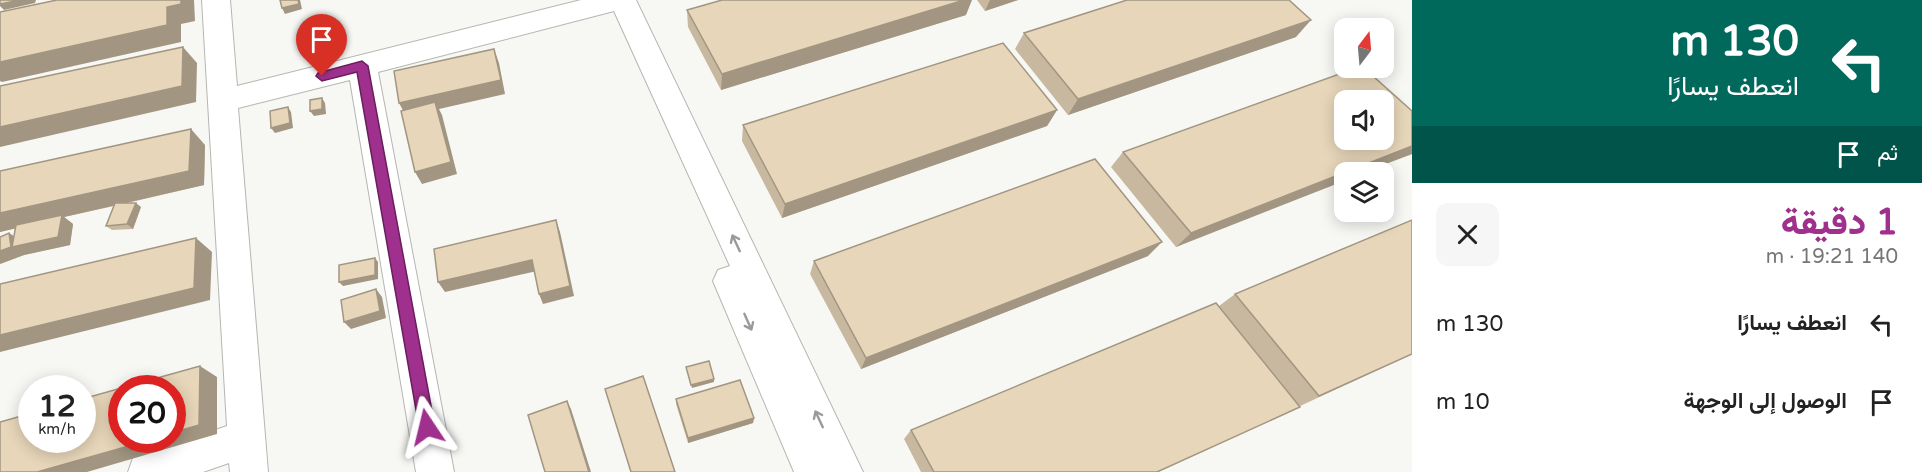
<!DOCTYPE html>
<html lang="ar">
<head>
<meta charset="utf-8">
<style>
  body { margin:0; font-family:"Varela Round",Vazirmatn,sans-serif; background:#f6f6f6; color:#222; direction:rtl; height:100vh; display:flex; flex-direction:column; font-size:22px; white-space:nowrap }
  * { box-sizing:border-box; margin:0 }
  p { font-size:20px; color:#767676 }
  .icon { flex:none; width:33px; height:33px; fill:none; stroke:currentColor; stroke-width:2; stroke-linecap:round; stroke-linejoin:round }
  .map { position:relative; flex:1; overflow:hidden; direction:ltr }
  .details { display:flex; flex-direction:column; background:#fff; width:510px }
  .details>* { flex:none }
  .top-card { background:#00695c; color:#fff; overflow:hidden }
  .needle { width:39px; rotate:16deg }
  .fabs { position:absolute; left:1334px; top:18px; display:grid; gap:12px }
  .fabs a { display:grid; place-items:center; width:60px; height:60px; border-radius:12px; background:#fff; box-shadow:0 3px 15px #0003; font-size:30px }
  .speed { position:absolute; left:18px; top:375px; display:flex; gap:12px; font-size:30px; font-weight:700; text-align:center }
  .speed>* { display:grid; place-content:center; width:78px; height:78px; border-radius:50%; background:#fff; box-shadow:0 3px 15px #0003; line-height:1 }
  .speed small { font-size:15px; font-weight:400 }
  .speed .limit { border:9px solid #d22; background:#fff; color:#111 }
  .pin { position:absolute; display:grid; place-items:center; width:51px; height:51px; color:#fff; margin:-62px -26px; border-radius:50% 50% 50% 0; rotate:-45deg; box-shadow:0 0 6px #0007 }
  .pin .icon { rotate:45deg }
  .me { position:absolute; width:66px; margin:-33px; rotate:350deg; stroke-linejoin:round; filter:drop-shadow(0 0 4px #0008) }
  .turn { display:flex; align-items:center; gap:21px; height:126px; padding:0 24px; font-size:27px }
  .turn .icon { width:78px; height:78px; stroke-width:2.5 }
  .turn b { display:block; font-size:42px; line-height:51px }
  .then { display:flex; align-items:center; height:57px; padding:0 24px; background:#0003; gap:12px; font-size:22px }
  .round { display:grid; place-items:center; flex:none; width:63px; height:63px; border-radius:12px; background:#f6f6f6 }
  .head { display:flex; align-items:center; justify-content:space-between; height:102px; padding:0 24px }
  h1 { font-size:36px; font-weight:800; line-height:45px; color:#a0308d }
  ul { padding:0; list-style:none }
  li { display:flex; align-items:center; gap:18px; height:78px; padding:0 24px }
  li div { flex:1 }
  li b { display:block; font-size:22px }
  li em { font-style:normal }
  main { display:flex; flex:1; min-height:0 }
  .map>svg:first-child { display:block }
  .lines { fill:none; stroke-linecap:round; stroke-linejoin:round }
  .minor-casing { stroke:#b5b5b2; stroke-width:2 }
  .minor { fill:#fff; fill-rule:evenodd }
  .wall { fill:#c7b89f }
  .shaded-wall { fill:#a29682 }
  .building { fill:#e7d6b9; stroke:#a29682; stroke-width:1.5; fill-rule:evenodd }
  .oneway { stroke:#9a9a9a }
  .route { fill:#a0308d; stroke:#681f5c; stroke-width:1.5 }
</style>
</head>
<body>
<main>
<section class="details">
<div class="top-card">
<div class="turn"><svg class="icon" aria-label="left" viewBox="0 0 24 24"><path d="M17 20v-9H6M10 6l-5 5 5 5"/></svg><div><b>130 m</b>انعطف يسارًا</div></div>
<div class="then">ثم<svg class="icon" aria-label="arrive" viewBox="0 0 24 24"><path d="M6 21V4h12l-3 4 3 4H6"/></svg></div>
</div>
<div class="head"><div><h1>1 دقيقة</h1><p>140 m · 19:21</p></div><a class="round"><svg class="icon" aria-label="close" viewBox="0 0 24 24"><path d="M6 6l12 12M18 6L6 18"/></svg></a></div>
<ul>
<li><svg class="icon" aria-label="left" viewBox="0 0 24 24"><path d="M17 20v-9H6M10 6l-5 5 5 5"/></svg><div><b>انعطف يسارًا</b></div><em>130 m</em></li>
<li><svg class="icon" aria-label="arrive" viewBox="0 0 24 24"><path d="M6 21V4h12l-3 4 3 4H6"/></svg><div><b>الوصول إلى الوجهة</b></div><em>10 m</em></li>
</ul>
</section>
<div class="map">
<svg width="1412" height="472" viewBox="0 0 1412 472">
  <rect width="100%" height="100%" fill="#f7f7f4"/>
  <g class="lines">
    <g class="minor-casing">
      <polygon id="minor" points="202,0 230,0 237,86 581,0 636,0 863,472 794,472 713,281 718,270 730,266 614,11 378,72 454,472 416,472 350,80 238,108 268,472 230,472 229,463 203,472 128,472 133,458 227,426"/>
    </g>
    <use href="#minor" class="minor"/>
  </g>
  <g class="wall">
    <polygon points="977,0 1018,0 985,11"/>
    <polygon points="687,10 966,15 721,90 688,27"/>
    <polygon points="1024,33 1296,37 1068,115 1015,49"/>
    <polygon points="1057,110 1047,126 782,218 742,141 743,125"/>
    <polygon points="205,145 204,185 127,203 141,207 133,229 112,230 106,226 114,206 64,217 73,224 70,245 24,255 0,264 0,237 9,233 14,236 15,228 0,232 0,171"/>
    <polygon points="1123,152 1412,154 1364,172 1344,172 1176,247 1111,167"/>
    <polygon points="1148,256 861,369 810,274 814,261"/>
    <polygon points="1235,294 1412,354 1158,472 921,472 904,439 911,430 1219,306"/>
    <polygon points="676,399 754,418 753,423 688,443 676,404"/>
  </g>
  <g class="shaded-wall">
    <polygon points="20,0 36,0 35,3 4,10 0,6 0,4"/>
    <polygon points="181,0 194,0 195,21 181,24 181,42 2,82 0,81 0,62 167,7"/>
    <polygon points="298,0 300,0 302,9 285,14 282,8"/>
    <polygon points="964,0 972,0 966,15 721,90 722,74"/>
    <polygon points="990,0 1018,0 985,11"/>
    <polygon points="1311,20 1296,37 1068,115 1078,99"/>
    <polygon points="183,47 197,63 196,102 0,147 0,127"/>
    <polygon points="494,49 499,63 505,94 439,109 442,115 457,174 422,184 415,172 406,116 399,103"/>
    <polygon points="322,98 325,103 326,114 314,116 310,111"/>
    <polygon points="288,107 291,112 293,128 275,133 271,128"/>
    <polygon points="1057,110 1047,126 782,218 785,204"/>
    <polygon points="191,129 205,145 204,185 64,217 73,224 70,245 24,255 0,264 0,251 9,233 22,242 61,218 0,232 0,213"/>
    <polygon points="1412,146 1412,154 1364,172 1346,172"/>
    <polygon points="1344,173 1344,181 1176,247 1191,233"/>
    <polygon points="136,203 141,207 133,229 127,224"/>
    <polygon points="556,220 560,232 574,296 543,304 539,294"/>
    <polygon points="196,238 212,252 210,300 0,352 0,335"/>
    <polygon points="1162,242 1148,256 861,369 866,358"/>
    <polygon points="375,258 378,262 378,279 343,286 339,282"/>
    <polygon points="532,260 537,271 445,292 438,282"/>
    <polygon points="376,289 382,297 386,318 351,329 344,322"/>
    <polygon points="200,366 217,377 217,434 87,472 37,472 150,440 172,440 172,433"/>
    <polygon points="714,379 714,382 692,388 691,385"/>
    <polygon points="567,401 571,409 591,472 589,472"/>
    <polygon points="754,418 753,423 688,443 688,438"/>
  </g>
  <g class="building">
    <polygon points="0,0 20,0 0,4"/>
    <polygon points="57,0 181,0 181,4 167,7 167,25 0,62 0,12"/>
    <polygon points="280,0 298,0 299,4 282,8"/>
    <polygon points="722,0 964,0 722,74 687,10"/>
    <polygon points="1127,0 1289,0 1311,20 1078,99 1024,33"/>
    <polygon points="1003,43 1057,110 785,204 743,125"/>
    <polygon points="183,47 182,86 0,127 0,86"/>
    <polygon points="494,49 501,80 399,103 394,71"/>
    <path d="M1356,68h8l48,43v35l-221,87 -68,-81zM1344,100h39v40h-39z"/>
    <polygon points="322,98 322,109 310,111 310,100"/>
    <polygon points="435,102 451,162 415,172 401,111"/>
    <polygon points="288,107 290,123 271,128 270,111"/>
    <polygon points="191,129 189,171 0,213 0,171"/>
    <polygon points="1095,159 1162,242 866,358 814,261"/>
    <polygon points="115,203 136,203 127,224 106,226"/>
    <polygon points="62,215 58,237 12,247 16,225"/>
    <polygon points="556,220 570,286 539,294 532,260 438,282 434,249"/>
    <polygon points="1412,220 1412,354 1319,396 1235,294"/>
    <polygon points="9,233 11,247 0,251 0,237"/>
    <polygon points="196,238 194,288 0,335 0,284"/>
    <polygon points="375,258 375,275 339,282 339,265"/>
    <polygon points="376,289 380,311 344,322 341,300"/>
    <polygon points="1216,303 1300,407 1157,472 934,472 911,430"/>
    <polygon points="709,361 714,379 691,385 686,367"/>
    <polygon points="200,366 199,425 172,433 172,388 122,388 122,440 150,440 37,472 0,472 0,422 32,413 32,440 82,440 82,399"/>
    <polygon points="643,376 675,472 631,472 605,389"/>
    <polygon points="740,380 754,418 688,438 676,399"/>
    <polygon points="567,401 589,472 545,472 528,415"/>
  </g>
  <defs><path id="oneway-shaft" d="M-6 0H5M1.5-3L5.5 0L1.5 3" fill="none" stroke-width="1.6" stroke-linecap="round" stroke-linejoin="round" transform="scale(1.5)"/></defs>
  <g class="oneway">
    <use href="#oneway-shaft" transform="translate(736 243) rotate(-115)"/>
    <use href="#oneway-shaft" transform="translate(748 322) rotate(66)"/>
    <use href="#oneway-shaft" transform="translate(819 419) rotate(-115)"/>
  </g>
  <polygon class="route" points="362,61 368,66 435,427 433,432 427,435 422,432 419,427 357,72 322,81 316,76 318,73"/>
</svg>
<div class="fabs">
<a><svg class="needle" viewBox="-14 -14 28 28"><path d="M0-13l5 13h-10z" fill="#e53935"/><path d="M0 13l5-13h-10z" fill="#767676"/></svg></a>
<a><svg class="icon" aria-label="sound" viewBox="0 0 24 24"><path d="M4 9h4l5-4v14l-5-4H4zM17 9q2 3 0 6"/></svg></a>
<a><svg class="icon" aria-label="layers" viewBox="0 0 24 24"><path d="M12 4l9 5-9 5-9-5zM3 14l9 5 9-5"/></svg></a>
</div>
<div class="speed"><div>12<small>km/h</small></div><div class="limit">20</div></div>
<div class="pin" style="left:322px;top:76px;background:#d93025"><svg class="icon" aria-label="arrive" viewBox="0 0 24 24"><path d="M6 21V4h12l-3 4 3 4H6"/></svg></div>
<svg class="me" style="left:427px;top:427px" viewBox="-20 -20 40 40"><path d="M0-17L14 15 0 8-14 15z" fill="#a0308d" stroke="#fff" stroke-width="4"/></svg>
</div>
</main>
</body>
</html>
